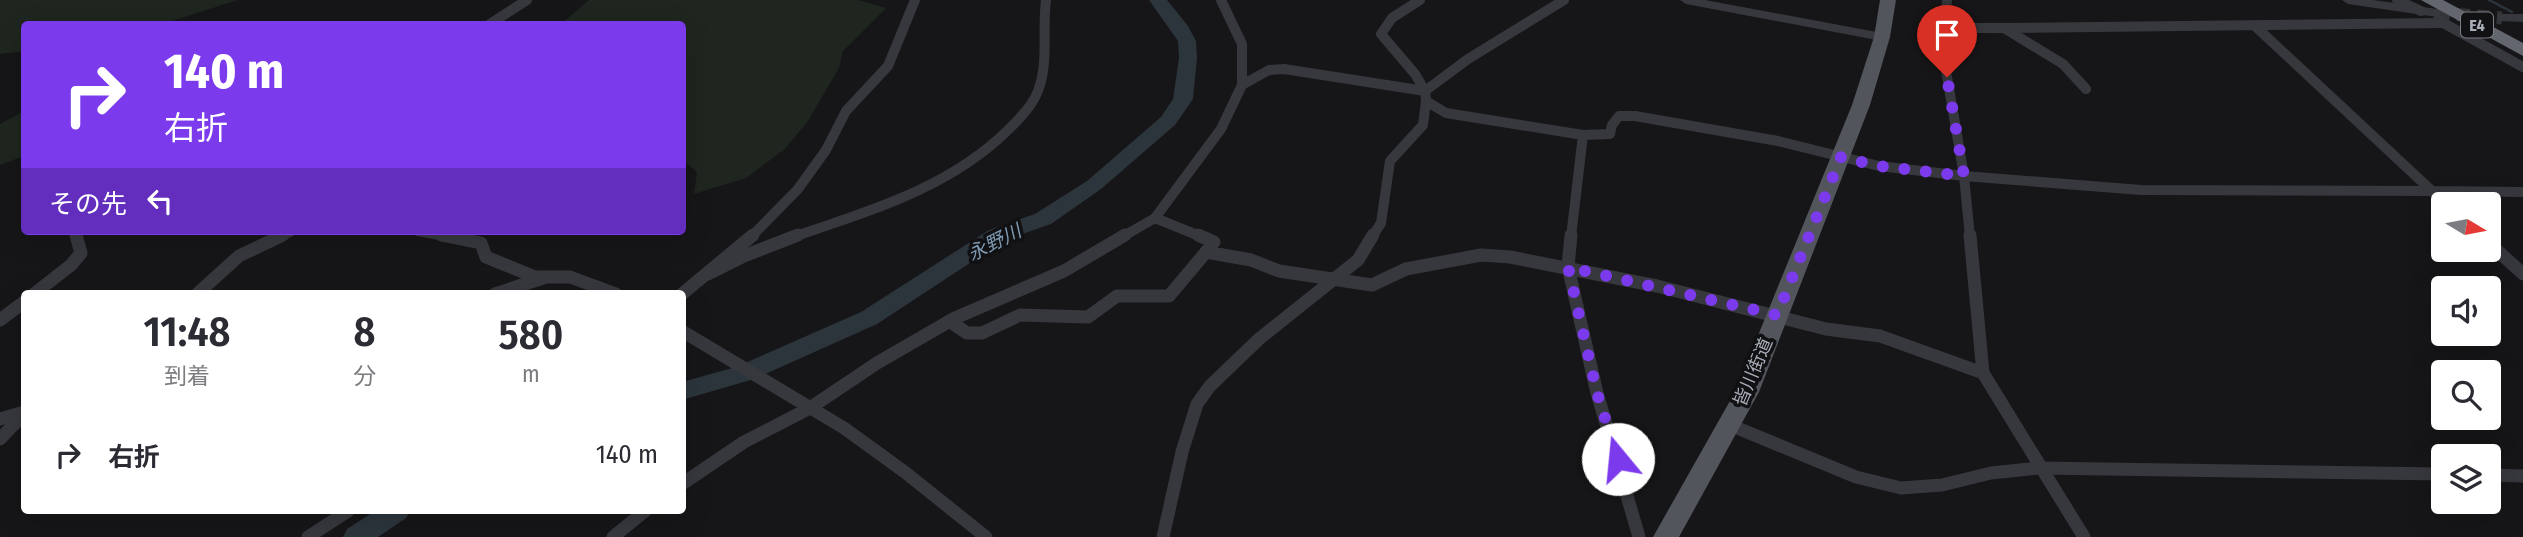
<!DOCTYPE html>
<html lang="ja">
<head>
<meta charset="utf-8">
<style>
  body { margin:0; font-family:"Fira Sans Condensed","Noto Sans JP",sans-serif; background:#f7f7f7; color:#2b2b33; height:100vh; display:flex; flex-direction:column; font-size:26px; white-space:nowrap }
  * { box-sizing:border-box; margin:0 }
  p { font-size:23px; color:#7c7c81 }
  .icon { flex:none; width:38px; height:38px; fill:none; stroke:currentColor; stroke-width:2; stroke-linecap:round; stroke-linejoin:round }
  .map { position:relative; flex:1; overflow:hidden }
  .drawer { position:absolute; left:21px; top:290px; width:665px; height:224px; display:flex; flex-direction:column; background:#fff; border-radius:7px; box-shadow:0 7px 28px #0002 }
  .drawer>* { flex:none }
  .top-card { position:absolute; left:21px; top:21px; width:665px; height:214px; border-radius:7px; box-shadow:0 7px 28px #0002; background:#7c3aed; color:#fff; overflow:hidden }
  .needle { width:46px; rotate:100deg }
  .fabs { position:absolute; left:2431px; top:192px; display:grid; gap:14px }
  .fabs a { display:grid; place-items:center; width:70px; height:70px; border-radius:7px; background:#fff; box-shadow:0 7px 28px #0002; font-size:35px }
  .pin { position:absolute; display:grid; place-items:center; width:60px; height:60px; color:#fff; margin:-72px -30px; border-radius:50% 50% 50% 0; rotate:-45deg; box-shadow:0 0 7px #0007 }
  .pin .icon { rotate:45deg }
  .me { position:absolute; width:77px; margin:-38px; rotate:343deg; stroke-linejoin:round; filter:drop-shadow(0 0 5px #0008) }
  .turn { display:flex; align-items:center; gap:24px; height:147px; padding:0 28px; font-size:32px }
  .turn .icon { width:91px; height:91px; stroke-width:2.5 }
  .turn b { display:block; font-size:49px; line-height:60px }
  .then { display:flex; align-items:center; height:66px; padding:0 28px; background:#0003; gap:14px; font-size:26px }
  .eta { display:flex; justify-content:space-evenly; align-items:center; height:119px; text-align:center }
  .eta b { font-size:42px; font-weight:600; line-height:49px }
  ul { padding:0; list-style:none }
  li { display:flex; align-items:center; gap:21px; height:91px; padding:0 28px }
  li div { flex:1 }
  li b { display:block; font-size:26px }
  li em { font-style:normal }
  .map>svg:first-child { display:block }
  .green { fill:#1e261f }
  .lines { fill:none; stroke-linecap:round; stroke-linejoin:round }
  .stream { stroke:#2c353c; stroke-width:2.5 }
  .river { fill:#2c353c; fill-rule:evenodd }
  .tertiary-tunnel { stroke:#333438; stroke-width:13; stroke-dasharray:13 7; stroke-linecap:butt }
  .minor-far1 { stroke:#37383d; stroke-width:10 }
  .minor { stroke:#37383d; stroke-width:13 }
  .tertiary { fill:#37383d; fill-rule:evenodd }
  .primary { fill:#53555c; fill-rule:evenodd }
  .motorway { fill:#63666e; fill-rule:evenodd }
  .route { stroke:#7c3aed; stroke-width:12; stroke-dasharray:0 21.6 }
  .labels { text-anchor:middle; stroke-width:7; stroke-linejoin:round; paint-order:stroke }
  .shield { fill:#111113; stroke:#7b7e86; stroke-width:2 }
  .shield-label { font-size:16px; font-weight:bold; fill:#a8adb8 }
  .street-label { font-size:18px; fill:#a8adb8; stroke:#111113 }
  .water-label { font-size:19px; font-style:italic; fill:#7f9bb3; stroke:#111113 }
</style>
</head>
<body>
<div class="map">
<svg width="2523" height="537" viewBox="0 0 2523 537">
  <rect width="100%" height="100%" fill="#161618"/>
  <g class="green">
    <polygon points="0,0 238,0 162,24 24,24 24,51 0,54"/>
    <polygon points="589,0 858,0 886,8 843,51 839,68 808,121 785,149 746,178 694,194 697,172 683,160 682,24 561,24"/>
    <polygon points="24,111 24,156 0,165 0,124"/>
  </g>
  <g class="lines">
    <polyline class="stream" points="2489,0 2512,12"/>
    <g class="river">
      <polygon points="1149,0 1167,0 1188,26 1196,41 1197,58 1193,99 1175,125 1101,189 1051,224 1005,240 877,324 754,379 682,400 682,382 736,367 861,312 989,230 1035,214 1087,181 1161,117 1173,99 1179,58 1178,41"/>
      <polygon points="375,511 410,511 406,518 378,537 343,537 347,529"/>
    </g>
    <polyline class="tertiary-tunnel" points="2437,13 2502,18"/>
    <g class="minor-far1">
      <polyline points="1947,0 1943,53 1964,176 2141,190 2432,191 2447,205"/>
      <polyline points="2397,0 2421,11"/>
      <polyline points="2438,20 2523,67"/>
      <polyline points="490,24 527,0"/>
      <polyline points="2255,26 2432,191 2523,192"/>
      <polyline points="1946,28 2004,28 2063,64 2086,89"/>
      <polyline points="2004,28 2444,23"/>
      <polyline points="1242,85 1269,70 1284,69 1425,91 1468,59 1564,0"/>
      <polyline points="1426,101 1446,113 1583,135 1610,134 1612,125 1619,116 1635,116 1778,141 1879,166 1964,176 1970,237"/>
      <polyline points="1155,218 1202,237"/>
      <polyline points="75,231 77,237"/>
      <polyline points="418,231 450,237"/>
      <polyline points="279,237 292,231"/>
      <polyline points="751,237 798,189 826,150 846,111 888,66 915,0"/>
      <path d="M793,237c76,-26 157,-49 216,-108 11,-11 23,-23 29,-38 11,-29 4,-61 8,-91"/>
      <polyline points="1122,237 1155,218 1221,129 1242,85 1242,44 1221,0"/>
      <polyline points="1372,237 1381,223 1390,161 1423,125 1426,101 1425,91 1415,74 1381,34 1392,18 1420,0"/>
      <polyline points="1571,237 1583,135"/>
    </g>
    <g class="minor">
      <polyline points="441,235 481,243 486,257 535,277 570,277 616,294"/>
      <polyline points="1198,235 1214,242 1206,252 1251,260 1279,271 1372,285 1406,269 1481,255 1510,257 1657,286 1826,329 1880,336 1983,373 2084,537"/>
      <polyline points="1571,235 1568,267 1597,393 1639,537"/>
      <polyline points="1970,235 1983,373"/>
      <polyline points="2488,242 2523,274"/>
      <polyline points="708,274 744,256 798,235"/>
      <polyline points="34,294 71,265 81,253 76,235"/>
      <polyline points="197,294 239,256 283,235"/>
      <polyline points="495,294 543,278"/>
      <polyline points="682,294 753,235"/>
      <polyline points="0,320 24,302"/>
      <polyline points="949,321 967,333 982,333 1020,315 1088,317 1117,296 1169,296 1206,252"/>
      <polyline points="682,331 844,428 906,473 986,537"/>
      <polyline points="0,419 24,412"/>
      <polyline points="1730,425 1856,477 1901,488 1942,485 1991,473 2039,468 2443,474"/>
      <polyline points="0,439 24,414"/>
      <polyline points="2488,475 2523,476"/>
      <polyline points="682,484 744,442 810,408 877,363 955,318 1064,271 1125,235"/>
      <polyline points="308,537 348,511"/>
      <polyline points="613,537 645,511"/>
      <polyline points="1163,537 1182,452 1197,404 1210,386 1259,339 1358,260 1373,235"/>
    </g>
    <g class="tertiary">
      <polygon points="1680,0 1705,0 1882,33 1888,37 1882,41 1686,4"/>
      <polygon points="2342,0 2373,0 2437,9 2443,13 2437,17 2348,4"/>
      <polygon points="2502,14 2523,14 2523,22 2498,21 2498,15"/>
    </g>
    <polygon class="primary" points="1880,0 1896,0 1890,37 1870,105 1759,392 1679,537 1653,537 1735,392 1852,105 1874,37"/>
    <polygon class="motorway" points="2421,0 2443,0 2523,43 2523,56"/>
  </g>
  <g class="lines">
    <polyline class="route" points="1618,459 1597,393 1568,267 1777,315 1841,157 1879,166 1964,176 1947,77"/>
  </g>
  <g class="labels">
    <rect class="shield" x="2461" y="12.5" width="32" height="25" rx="5"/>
    <g class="shield-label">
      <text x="2477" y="31">E4</text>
    </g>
    <g class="street-label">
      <text transform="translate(1753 372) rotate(-67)" y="6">皆川街道</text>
    </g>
    <g class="water-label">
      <text transform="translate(994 242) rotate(-27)" y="7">永野川</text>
    </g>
  </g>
</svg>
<div class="fabs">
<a><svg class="needle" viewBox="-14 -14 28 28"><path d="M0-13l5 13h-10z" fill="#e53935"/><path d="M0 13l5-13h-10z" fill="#7c7c81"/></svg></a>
<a><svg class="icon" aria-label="sound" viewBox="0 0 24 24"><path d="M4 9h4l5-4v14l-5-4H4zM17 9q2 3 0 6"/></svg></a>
<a><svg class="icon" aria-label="search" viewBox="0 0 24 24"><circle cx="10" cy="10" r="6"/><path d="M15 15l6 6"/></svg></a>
<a><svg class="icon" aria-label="layers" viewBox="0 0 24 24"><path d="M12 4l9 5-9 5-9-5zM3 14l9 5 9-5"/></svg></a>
</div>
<div class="pin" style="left:1947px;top:77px;background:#d93025"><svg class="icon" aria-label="arrive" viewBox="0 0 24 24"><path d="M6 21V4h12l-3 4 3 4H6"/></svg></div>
<svg class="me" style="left:1618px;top:459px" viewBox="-20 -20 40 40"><circle r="19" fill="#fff"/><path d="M0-13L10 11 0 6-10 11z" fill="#7c3aed"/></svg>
<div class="top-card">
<div class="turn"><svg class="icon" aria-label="right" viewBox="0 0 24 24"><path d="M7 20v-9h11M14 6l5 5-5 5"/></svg><div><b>140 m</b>右折</div></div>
<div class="then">その先<svg class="icon" aria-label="left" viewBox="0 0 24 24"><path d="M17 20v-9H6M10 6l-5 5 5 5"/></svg></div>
</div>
<section class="drawer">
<div class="eta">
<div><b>11:48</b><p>到着</p></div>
<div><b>8</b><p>分</p></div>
<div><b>580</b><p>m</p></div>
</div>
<ul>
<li><svg class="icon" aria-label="right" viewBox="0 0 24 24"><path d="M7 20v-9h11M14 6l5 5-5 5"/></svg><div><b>右折</b></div><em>140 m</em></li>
</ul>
</section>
</div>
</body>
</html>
